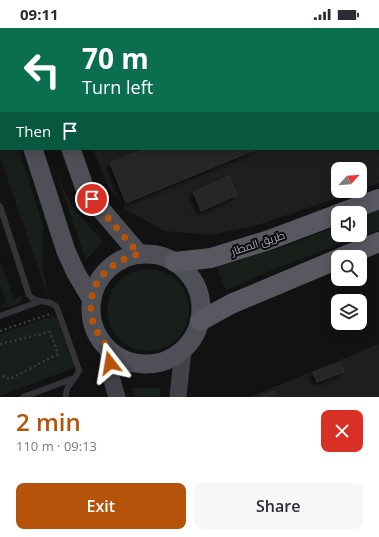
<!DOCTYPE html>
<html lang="en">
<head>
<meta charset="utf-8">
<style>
  body { margin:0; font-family:"Open Sans",Cairo,sans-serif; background:#f7f7f7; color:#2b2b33; height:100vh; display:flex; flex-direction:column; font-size:15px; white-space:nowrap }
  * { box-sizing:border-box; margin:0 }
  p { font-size:13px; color:#7c7c81 }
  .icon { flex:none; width:22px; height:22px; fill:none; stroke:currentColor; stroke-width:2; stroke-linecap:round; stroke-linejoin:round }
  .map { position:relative; height:369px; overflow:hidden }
  .side { display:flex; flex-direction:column; background:#fff; flex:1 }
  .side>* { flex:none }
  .hud { position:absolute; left:0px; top:0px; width:379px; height:122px; box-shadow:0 2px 10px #0003; background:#0b6e4f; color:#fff; overflow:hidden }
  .needle { width:26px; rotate:64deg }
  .controls { position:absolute; left:331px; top:134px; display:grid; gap:8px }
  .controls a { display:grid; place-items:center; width:36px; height:36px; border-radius:8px; background:#fff; box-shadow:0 2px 10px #0003; font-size:20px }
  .pin { position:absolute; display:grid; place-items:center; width:34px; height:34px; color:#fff; margin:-17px; border:2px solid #fff; border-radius:50%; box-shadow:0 1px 4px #0007 }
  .me { position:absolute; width:44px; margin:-22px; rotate:346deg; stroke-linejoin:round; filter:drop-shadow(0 0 3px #0008) }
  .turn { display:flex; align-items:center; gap:14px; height:84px; padding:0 16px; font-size:18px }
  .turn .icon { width:52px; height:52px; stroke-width:2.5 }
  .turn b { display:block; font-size:28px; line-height:34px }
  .then { display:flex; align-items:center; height:38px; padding:0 16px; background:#0003; gap:8px; font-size:15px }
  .round { display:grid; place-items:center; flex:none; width:42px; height:42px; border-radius:8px; background:#f7f7f7 }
  .overview { display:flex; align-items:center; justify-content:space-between; height:68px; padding:0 16px }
  h1 { font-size:24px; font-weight:600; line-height:30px; color:#b45309 }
  .cta { display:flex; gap:8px; margin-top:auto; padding:8px 16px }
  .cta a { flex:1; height:46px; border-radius:8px; background:#b45309; color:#fff; font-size:16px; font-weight:600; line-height:46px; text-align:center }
  .cta a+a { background:#f7f7f7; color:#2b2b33 }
  .status { display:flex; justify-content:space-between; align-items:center; height:28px; padding:0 20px; background:#fff; direction:ltr }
  .status svg { height:11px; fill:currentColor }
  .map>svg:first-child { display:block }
  .built { fill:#1e1e20 }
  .green { fill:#181e19 }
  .building { fill:#252527; stroke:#2c2c2f; filter:url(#shadow) }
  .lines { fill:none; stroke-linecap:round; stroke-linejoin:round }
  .path { stroke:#393a3f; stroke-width:2.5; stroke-dasharray:2 3; stroke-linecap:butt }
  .service { stroke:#333338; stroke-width:6 }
  .minor { stroke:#333338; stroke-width:12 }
  .secondary { stroke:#414248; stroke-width:17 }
  .primary { stroke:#4f5057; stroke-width:19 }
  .trunk { stroke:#575860; stroke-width:20 }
  .route { stroke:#b45309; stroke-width:7; stroke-dasharray:0 12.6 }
  .labels { text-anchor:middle; stroke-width:4; stroke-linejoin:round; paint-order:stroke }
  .street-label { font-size:11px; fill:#a3a7b4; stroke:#0d0d0e }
</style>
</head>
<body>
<div class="status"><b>09:11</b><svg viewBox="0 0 49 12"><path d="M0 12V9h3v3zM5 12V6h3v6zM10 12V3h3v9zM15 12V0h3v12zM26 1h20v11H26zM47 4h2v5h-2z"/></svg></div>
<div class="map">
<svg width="379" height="369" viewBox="0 0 379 369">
  <defs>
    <filter id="shadow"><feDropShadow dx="-3.5" dy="3.5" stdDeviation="2" flood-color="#0009"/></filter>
  </defs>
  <rect width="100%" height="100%" fill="#121213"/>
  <g class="built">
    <polygon points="55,0 330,0 331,1 55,1"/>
    <polygon points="93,121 377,121 379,127 379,155 360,162 360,141 338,141 338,163 357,163 255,198 211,207 164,203 125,181 109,160"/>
    <polygon points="379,316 379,369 250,369"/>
  </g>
  <g class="green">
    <polygon points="0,62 1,121 19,121 43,198 43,238 48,269 0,129"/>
    <polygon points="48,121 63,161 75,183 103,213 86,232"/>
    <polygon points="379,182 379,202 277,240 226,262 217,239 283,219 338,198 338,207 360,207 360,189"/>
    <polygon points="0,233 14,271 23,268 20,275 5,280 0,278 6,274 0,256"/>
    <circle cx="148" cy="282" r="41"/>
    <polygon points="53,288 57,291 74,338 71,341 0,368 0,306"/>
    <polygon points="131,360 160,360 160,369 135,369"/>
  </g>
  <g class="building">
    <polygon points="60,0 117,0 115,1"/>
    <polygon points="169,0 225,0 226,1 169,1"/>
    <polygon points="145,121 257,121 126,175 110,135"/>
    <polygon points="229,148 237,167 201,183 193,164"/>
    <polygon points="341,334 344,344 317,354 313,344"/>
    <polygon points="274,363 277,369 259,369"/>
  </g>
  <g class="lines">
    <g class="path">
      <polyline points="0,303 50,286"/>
      <polyline points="0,316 50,304 58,326 10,351 0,347"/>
    </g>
    <g class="service">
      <polyline points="344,0 344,1"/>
      <polyline points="378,93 379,96"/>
      <path d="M0,178l29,89c8,10 21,3 28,13l22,62c-3,11 -14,14 -13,27"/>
      <polyline points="0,288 38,274"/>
      <polyline points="23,369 72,351"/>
    </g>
    <polyline class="minor" points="0,43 1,43"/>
    <g class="secondary">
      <polyline points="108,321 111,349 117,369"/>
      <polyline points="178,369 183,322"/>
    </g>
    <g class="primary">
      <polyline points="36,0 36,1"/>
      <polyline points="0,17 1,20"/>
      <polyline points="33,121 66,223 76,245 92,272"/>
      <polyline points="71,121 84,158 92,171 139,226"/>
      <circle cx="146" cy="281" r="55"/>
    </g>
    <g class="trunk">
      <polyline points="341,185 379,171"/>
      <polyline points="342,229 379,214"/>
      <polyline points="175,234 211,230 269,212 338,186"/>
      <polyline points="200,293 231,276 338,231"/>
    </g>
  </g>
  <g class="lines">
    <path class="route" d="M92,171l47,55c-30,7 -54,31 -47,64 2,13 10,19 16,30 2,4 1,10 2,15"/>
  </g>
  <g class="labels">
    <g class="street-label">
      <text transform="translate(258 215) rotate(-18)" y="4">طريق المطار</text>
    </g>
  </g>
</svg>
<div class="controls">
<a><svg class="needle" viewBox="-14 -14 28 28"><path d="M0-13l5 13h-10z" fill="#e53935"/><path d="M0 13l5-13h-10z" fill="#7c7c81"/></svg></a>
<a><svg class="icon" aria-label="sound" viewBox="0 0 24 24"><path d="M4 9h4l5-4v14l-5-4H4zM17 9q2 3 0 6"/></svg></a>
<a><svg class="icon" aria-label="search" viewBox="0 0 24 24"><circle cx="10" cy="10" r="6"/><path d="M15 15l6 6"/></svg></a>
<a><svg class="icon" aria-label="layers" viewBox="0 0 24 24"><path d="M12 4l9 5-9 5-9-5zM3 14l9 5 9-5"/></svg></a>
</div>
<div class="pin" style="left:92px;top:171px;background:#d93025"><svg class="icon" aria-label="arrive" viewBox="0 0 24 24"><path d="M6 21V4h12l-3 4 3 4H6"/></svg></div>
<svg class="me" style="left:110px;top:335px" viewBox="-20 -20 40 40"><path d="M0-17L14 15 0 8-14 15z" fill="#b45309" stroke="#fff" stroke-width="4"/></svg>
<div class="hud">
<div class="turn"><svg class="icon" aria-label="left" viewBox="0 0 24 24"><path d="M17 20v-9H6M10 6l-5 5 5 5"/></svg><div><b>70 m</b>Turn left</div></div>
<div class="then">Then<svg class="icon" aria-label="arrive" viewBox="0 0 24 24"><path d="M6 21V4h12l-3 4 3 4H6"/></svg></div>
</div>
</div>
<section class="side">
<div class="overview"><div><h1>2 min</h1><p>110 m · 09:13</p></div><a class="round" style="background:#d93025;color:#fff"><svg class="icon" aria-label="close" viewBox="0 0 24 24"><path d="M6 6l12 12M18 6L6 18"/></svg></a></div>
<div class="cta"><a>Exit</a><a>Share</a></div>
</section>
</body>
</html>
